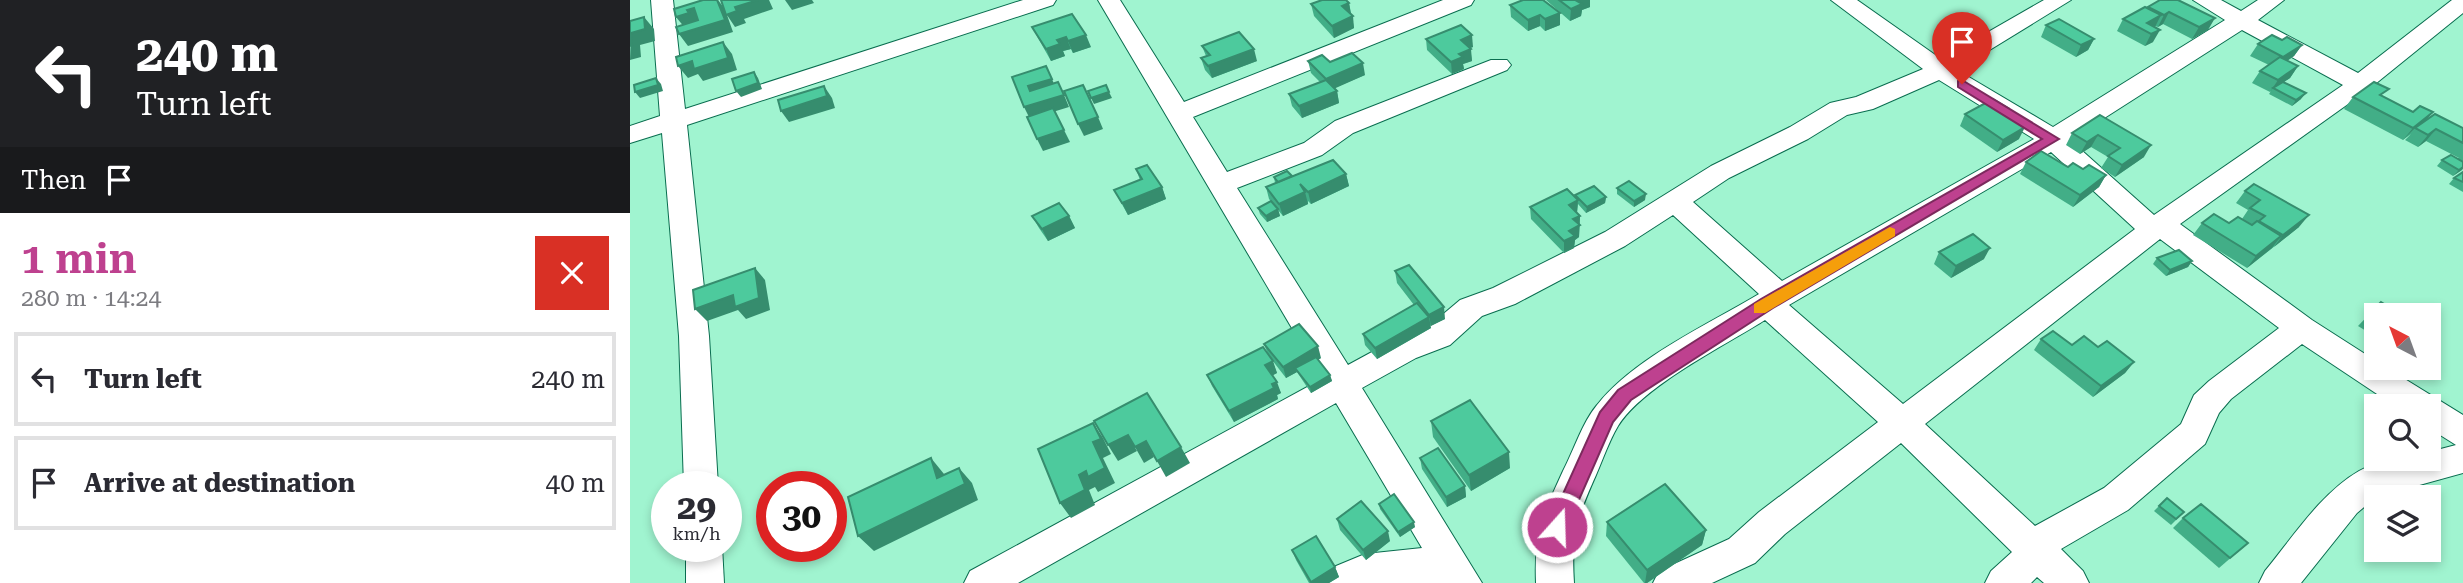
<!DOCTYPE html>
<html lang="en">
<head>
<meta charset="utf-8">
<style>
  body { margin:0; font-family:"Roboto Serif",serif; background:#f2f2f3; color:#2b2b33; height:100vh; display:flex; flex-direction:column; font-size:26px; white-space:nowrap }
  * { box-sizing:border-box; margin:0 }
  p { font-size:23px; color:#7c7c81 }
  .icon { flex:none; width:38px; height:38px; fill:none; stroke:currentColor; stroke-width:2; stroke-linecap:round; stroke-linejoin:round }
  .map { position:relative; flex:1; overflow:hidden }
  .sheet { display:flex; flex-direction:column; background:#fff; width:630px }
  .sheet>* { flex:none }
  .banner { background:#202124; color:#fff; overflow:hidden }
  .needle { width:46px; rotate:319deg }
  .controls { position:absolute; left:1734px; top:303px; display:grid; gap:14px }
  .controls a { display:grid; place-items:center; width:77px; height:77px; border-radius:0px; background:#fff; box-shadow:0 4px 10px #0003; font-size:35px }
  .speed { position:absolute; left:21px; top:471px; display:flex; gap:14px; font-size:35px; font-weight:700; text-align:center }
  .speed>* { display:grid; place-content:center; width:91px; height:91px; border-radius:50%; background:#fff; box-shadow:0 4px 10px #0003; line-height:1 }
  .speed small { font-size:18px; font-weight:400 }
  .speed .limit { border:10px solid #d22; background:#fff; color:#111 }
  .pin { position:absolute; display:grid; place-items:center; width:60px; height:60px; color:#fff; margin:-72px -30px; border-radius:50% 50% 50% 0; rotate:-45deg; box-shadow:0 0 7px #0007 }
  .pin .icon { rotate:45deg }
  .me { position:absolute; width:77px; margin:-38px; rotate:20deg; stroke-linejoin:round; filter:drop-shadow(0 0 5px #0008) }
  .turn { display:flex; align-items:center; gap:24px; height:147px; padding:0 21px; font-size:32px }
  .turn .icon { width:91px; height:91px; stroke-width:2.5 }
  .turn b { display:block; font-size:49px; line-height:60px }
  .then { display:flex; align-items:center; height:66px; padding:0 21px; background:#0003; gap:14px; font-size:26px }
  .round { display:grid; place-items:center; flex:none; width:74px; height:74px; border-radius:0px; background:#f2f2f3 }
  .headline { display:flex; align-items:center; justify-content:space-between; height:119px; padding:0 21px }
  h1 { font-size:42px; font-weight:600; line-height:52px; color:#be418f }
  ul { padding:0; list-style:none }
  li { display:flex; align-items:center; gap:21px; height:94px; margin:0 14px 10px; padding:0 7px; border:4px solid #e1e1e2; border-radius:0px }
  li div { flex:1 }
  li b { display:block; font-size:26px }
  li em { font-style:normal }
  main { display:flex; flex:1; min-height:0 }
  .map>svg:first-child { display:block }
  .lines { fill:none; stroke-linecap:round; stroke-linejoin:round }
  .minor-casing { stroke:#096d4f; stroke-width:2 }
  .minor { fill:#fff; fill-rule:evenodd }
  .wall { fill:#42ae87 }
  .shaded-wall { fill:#368d6e }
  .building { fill:#4dca9d; stroke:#368d6e; stroke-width:2 }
  .route { fill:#be418f; stroke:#7c2a5d; stroke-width:2 }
  .slow { fill:#f59e0b }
</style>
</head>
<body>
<main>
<section class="sheet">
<div class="banner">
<div class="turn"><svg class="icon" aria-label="left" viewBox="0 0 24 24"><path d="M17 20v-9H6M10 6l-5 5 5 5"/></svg><div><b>240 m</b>Turn left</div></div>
<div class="then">Then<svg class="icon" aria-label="arrive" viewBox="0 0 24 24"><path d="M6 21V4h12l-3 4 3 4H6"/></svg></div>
</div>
<div class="headline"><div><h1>1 min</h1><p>280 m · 14:24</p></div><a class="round" style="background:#d93025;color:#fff"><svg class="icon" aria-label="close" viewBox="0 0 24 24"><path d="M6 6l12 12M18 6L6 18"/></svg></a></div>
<ul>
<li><svg class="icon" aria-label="left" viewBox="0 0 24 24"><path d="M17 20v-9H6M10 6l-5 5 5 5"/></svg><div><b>Turn left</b></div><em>240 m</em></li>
<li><svg class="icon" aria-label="arrive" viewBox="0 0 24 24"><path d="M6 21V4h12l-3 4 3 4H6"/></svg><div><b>Arrive at destination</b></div><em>40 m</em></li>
</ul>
</section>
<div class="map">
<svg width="1833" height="583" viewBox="0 0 1833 583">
  <rect width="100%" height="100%" fill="#a0f4d0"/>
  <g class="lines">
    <g class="minor-casing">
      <g id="minor">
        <polygon points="21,0 43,0 55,109 393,0 426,0 423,5 57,125 79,336 88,486 54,486 49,336 32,133 0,143 0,126 30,116"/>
        <path d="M468,0h22l64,102 259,-102h31l-3,5 -278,112 34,55 77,-29 31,-22 156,-61h16l4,5 -4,5 -154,63 -31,22 -85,33 111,177 46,-25 34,-13 32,-27 33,-12 112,-56 106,-66 79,-39 40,-24 26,-6 67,-28 -92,-69h26l84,59 103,-59h27l-114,70 96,57 172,-107 -32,-20h28l20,11 17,-11h26l-26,20 100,53 94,-73h11v13l-94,76 -189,135 132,96 64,41v7h11l76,47v58l-87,24 -19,16 -56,70h-42l6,-12c28,-34 56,-78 94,-100 21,-12 47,-13 70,-13v-6l27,-7 -27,-17v-22h-34l-93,-62 -71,55 -12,14 -14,31 -77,66 -67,39 22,22 6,12h-45l-7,-6 -6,6h-46l6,-12 21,-19 -111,-109 -116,91 -30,29 -43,20h-59l6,-12 70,-32 30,-27 119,-90 -113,-102c-41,26 -122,66 -147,106 -9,15 -15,33 -22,49 -20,45 -25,59 -22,108h-38c-2,-51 6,-66 27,-112 11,-21 19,-48 34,-66 37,-47 110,-80 162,-111l-86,-79 -48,31 -110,58 -33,12 -32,29 -34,13 -54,30 120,195h-164l6,-12 41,-17 57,-6 -86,-145 -318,180h-54l6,-12 352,-192zM1612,30l101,55 -189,130 -84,-75zM1309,80l95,59 -252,142 -89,-79 36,-24 79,-39 39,-24 26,-6zM1421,152l84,77 -232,175 -114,-99zM1530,239l119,89 -70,53 -15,14 -13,29 -77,64 -69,38 -110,-102z"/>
        <polygon points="56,546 92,546 94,583 56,583"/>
      </g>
    </g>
    <use href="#minor" class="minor"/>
  </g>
  <g class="wall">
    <polygon points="916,0 960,0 960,7 952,10 951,16 940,21"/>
    <polygon points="1530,0 1578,30 1562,39 1533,24 1528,27 1525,26 1523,42 1515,46 1487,31 1493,19 1518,8"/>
    <polygon points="719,3 724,28 704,38 684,16 681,4"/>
    <polygon points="880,5 930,13 930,25 915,31 910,26 898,31 881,17"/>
    <polygon points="1416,25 1464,39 1458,50 1446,57 1411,37"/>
    <polygon points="402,27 461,47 443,53 441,49 433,51 435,56 421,61 408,38"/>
    <polygon points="796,39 843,47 840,48 842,61 833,64 834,69 822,74 797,50"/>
    <polygon points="1652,40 1672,45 1664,56 1657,61 1668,66 1660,78 1654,82 1671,99 1662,106 1639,94 1641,91 1640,92 1622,83 1630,71 1639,65 1620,56 1628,44"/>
    <polygon points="572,46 627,61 582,78 575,70 571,58 576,56"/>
    <polygon points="678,61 700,62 735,75 704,88 707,91 709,103 672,118 662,106 659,94 690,82 681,73"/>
    <polygon points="1723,97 1753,97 1783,112 1803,112 1797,119 1833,128 1833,169 1823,176 1807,166 1812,160 1829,158 1796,141 1788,147 1775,140 1781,134 1773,140 1714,109"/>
    <polygon points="1335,114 1376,115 1389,139 1367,152 1330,126"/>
    <polygon points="1470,115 1514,157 1485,177 1471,168 1478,157 1461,147 1450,154 1436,145 1442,133"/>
    <polygon points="1396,162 1438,167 1476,175 1469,187 1443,207 1390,174"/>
    <polygon points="506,169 532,187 536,199 498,215 484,190 510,180"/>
    <polygon points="1833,172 1833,192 1819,184 1824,178"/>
    <polygon points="716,174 719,186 681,204 678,201 678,204 653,216 648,210 650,216 637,222 630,214 628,208 645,206 639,199 636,187 645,183 644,177"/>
    <polygon points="1624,184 1669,227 1617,268 1563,235 1572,223 1599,223 1612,219 1618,210 1606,203 1615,191"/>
    <polygon points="987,188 1015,200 1004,207 987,194"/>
    <polygon points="945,195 976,197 975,203 956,213 948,204 947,213 950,216 949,237 945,240 944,248 934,253 901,219 900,207 945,197"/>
    <polygon points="402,216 439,216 445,228 418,241 409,228"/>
    <polygon points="1309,252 1354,259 1321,278 1304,264"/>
    <polygon points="1527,258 1562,261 1558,267 1536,276 1523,264"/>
    <polygon points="765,271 815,319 800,326 801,328 747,359 735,345 733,334 784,305 767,283"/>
    <polygon points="1751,302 1746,315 1746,337 1728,326"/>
    <polygon points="1411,339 1442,345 1468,347 1504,362 1495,373 1463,397 1404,350"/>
    <polygon points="634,344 691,358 688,360 700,375 702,381 681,393 667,372 656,378 642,360 647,373 642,375 651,393 647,395 648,399 604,422 582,386 577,375 638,354"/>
    <polygon points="801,421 880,468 841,491 803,437"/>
    <polygon points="790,458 835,486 836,497 817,507 792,469"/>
    <polygon points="749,504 785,527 770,537 750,509"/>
    <polygon points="1529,506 1549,517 1541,525 1524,511"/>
    <polygon points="1553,518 1618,543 1589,568 1543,528"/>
    <polygon points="707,519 760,541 736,560 710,530"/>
    <polygon points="977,522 1076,530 1072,545 1017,583 1014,583 976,536"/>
    <polygon points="662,550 705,567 709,577 699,583 679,583 666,560"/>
  </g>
  <g class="shaded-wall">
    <polygon points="87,0 88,0 94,8 105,7 128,0 139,0 143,9 114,19 116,23 105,27 97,15 103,32 58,46 49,34 95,20"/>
    <polygon points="155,0 182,0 184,3 162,10"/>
    <polygon points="949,0 960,0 960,7 952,10 951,16 940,21 941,9"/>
    <polygon points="719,3 721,15 712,6"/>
    <polygon points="64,8 72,19 55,28 46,17 57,10"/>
    <polygon points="1539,12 1533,24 1528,27 1534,15"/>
    <polygon points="930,13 930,25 915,31 915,19"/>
    <polygon points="910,15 910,26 898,31 898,20"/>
    <polygon points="1531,15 1525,27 1517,23"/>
    <polygon points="723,16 724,28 704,38 702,26"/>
    <polygon points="14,17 24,29 25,41 10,45 11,57 0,60 1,33"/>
    <polygon points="1585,18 1578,30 1562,39 1569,27"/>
    <polygon points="1530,30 1523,42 1515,46 1521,34"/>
    <polygon points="456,35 461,47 443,53 438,41"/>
    <polygon points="842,35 843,47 832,51 831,40"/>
    <polygon points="436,37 441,49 433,51 435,56 421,61 416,49 427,40"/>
    <polygon points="1464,39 1458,50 1446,57 1451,45"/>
    <polygon points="93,42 102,54 107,70 73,81 68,74 58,78 48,66 62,61"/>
    <polygon points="1672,45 1664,56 1645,69 1653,57"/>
    <polygon points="624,49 627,61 582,78 578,66"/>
    <polygon points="841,49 842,61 833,64 834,69 822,74 821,62 829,54"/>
    <polygon points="733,63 735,75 699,91 696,79"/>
    <polygon points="1668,66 1660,78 1645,88 1643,88 1640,92 1648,80"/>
    <polygon points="124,72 128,78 132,89 111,97 106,91"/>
    <polygon points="26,78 31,84 33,91 10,98 5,92"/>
    <polygon points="422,79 427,91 404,98 398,86"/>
    <polygon points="194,86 202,98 205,108 159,122 151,111"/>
    <polygon points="707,91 709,103 672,118 669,106"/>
    <polygon points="479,92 482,98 464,104 461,98"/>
    <polygon points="1676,93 1671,99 1662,106 1666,100"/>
    <polygon points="434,95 439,107 400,119 394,107"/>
    <polygon points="1803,112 1793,124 1785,128 1773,140 1783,128"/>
    <polygon points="468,117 473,129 454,136 448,124"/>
    <polygon points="1395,127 1389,139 1367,152 1373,140"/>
    <polygon points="1806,129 1796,141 1788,147 1798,135"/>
    <polygon points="434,130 440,142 413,151 407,139"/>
    <polygon points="1468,135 1461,147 1450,154 1457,142"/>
    <polygon points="1521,145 1514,157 1485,177 1492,165"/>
    <polygon points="1833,167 1832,170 1823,176 1829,170"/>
    <polygon points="716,174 719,186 681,204 678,192"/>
    <polygon points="1476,175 1469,187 1443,207 1450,195"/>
    <polygon points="532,187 536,199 498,215 492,203"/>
    <polygon points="675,192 678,204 653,216 649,204"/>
    <polygon points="1016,194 1015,200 1004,207 1004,201"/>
    <polygon points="976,197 975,203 956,213 957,207"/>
    <polygon points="948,200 947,212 939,217 939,205"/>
    <polygon points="648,209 650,216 637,222 636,216"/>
    <polygon points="1679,215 1669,227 1644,247 1653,235"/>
    <polygon points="439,216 445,228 418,241 412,229"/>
    <polygon points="950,216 949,237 945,240 944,248 934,253 934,241 943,219"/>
    <polygon points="1651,236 1642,248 1617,268 1626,256"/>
    <polygon points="1360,248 1354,259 1321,278 1326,266"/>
    <polygon points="1562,261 1558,267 1536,276 1540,270"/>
    <polygon points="125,268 135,280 140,310 116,319 108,310 77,321 65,309"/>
    <polygon points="814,307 815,319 801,326 799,315"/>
    <polygon points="799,317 801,328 747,359 745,348"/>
    <polygon points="688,346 691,358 668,371 665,368 667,372 656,378 653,367"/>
    <polygon points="643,361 647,373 640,377 635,365"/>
    <polygon points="1504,362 1495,373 1463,397 1471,386"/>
    <polygon points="700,375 702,381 681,393 680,387"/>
    <polygon points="647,382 651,393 647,395 648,399 604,422 599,411"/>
    <polygon points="463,423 473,438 481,454 473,458 485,483 468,492 465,487 459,490 465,505 441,518 430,503 449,475 456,471 463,442"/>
    <polygon points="498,435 507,451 488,461 478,445"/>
    <polygon points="516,441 524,457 514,463 505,447"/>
    <polygon points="551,447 560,463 536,477 527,461"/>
    <polygon points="879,452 880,468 841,491 839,475"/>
    <polygon points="301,458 314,474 320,492 329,468 342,483 348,500 244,551 228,536 307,478"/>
    <polygon points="835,486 836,497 817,507 816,497"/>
    <polygon points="784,522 785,527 770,537 768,532"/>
    <polygon points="1076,530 1072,545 1017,583 1015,583 1017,570"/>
    <polygon points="758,531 760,541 736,560 733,550"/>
    <polygon points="705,567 709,577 699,583 681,583 681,582"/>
  </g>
  <g class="building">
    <polygon points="73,0 87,0 95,20 49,34 46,27 68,20 64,8 57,10 59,13 46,17 44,9"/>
    <polygon points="91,0 128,0 105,7 107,11 96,15"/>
    <polygon points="692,0 716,0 719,3 712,6 723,16 702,26 681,4"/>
    <polygon points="893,0 913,0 930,13 915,19 910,15 898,20 880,5"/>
    <polygon points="929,0 949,0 947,1 952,4 941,9"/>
    <polygon points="1530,0 1548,0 1585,18 1569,27 1539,12 1534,15 1518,7"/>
    <polygon points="1515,7 1531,15 1517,23 1530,30 1521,34 1493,19"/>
    <polygon points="442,14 456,35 438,41 436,37 427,40 430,44 416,49 402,27"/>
    <polygon points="14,17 15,29 1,33 2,45 0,46 0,21"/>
    <polygon points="1429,19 1464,39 1451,45 1416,25"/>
    <polygon points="831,25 842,35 831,40 841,49 829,54 833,57 821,62 796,39"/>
    <polygon points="609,32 624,49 578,66 571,58 580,55 572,46"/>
    <polygon points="1642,35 1652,40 1657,37 1672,45 1653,57 1628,44"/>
    <polygon points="93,42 98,58 64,69 62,61 48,66 46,57"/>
    <polygon points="722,53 733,63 696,79 678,61 692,55 700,62"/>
    <polygon points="1650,57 1668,66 1648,80 1630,71"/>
    <polygon points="416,66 422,79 398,86 400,91 428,82 434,95 394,107 382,77"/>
    <polygon points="124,72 128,83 106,91 102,79"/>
    <polygon points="26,78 28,85 5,92 4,85"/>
    <polygon points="696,80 707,91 669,106 659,94"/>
    <polygon points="1653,82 1676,93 1666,100 1643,88"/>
    <polygon points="1744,82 1759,89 1750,95 1783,112 1790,106 1803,112 1783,128 1723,97"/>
    <polygon points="453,85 468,117 448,124 434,91"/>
    <polygon points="476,85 479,92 461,98 458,91"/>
    <polygon points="194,86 197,96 151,111 148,100"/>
    <polygon points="1363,99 1378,108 1372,112 1395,127 1373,140 1335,114"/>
    <polygon points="423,108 434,130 407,139 397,117"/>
    <polygon points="1805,114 1833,128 1833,143 1806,129 1798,135 1785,128"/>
    <polygon points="1470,115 1521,145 1492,165 1478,156 1490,148 1468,135 1457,142 1442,133"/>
    <polygon points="1411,151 1438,167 1443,163 1453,169 1459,165 1476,175 1450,195 1396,162"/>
    <polygon points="1821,155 1833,162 1833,167 1829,170 1812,160"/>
    <polygon points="703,160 716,174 678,192 670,184 675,192 649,204 636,187"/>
    <polygon points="517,165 532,187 492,203 484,190 512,179 506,169"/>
    <polygon points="657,171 662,176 648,182 644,177"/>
    <polygon points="1833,172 1833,182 1824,178"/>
    <polygon points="999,181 1016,194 1004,201 987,188"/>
    <polygon points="1624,184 1679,215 1653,235 1629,221 1635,216 1620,208 1630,200 1615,191"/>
    <polygon points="964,186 976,197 957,207 945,195"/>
    <polygon points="937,189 948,200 939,205 950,216 943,219 950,225 939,231 945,236 934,241 900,207"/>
    <polygon points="641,201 648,209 636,216 628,208"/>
    <polygon points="429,203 439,216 412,229 402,216"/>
    <polygon points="1584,214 1599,223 1608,217 1622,225 1627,221 1651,236 1626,256 1572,223"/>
    <polygon points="1343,234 1360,248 1326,266 1309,252"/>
    <polygon points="1549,250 1562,261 1540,270 1527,258"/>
    <polygon points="779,265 814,307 799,315 765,271"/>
    <polygon points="125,268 129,298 105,307 103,295 65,309 63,290"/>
    <polygon points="1751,302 1772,315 1746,315 1746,318 1739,314"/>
    <polygon points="787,303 799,317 745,348 733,334"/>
    <polygon points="669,324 688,346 653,367 634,344"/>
    <polygon points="1423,331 1442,345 1454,336 1468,347 1477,341 1504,362 1471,386 1411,339"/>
    <polygon points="1799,331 1807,336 1799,344"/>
    <polygon points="633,347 643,361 635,365 647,382 642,384 644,388 599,411 577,375"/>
    <polygon points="686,357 700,375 680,387 665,368"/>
    <polygon points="517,393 551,447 527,461 516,441 505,447 498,435 478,445 464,421"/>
    <polygon points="840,400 879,452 839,475 801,421"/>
    <polygon points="463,423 471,439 463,442 475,468 458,477 456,471 449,475 455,490 430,503 408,449"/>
    <polygon points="808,448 835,486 816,497 790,458"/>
    <polygon points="301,458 307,478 329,468 335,484 228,536 218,497"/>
    <polygon points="1035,484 1076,530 1017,570 977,522"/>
    <polygon points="764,494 784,522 768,532 749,504"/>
    <polygon points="1537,498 1554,512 1546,519 1529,506"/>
    <polygon points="731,501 758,531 733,550 707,519"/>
    <polygon points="1571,504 1618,543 1600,558 1553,518"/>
    <polygon points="686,536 705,567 681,582 662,550"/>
  </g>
  <polygon class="route" points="1332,80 1429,139 1143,308 1001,400 983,422 934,534 927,536 921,534 918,527 970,412 988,390 1131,299 1412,139 1328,87 1328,81"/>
  <polygon class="slow" points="1260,227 1265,229 1265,236 1135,313 1124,313 1124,304"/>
</svg>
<div class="controls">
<a><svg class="needle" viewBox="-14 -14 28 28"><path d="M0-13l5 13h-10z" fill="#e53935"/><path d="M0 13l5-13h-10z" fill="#7c7c81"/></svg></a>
<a><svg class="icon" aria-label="search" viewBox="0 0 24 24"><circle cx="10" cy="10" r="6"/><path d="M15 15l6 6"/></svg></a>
<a><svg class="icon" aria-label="layers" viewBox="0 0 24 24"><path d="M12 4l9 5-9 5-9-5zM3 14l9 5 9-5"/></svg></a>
</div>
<div class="speed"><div>29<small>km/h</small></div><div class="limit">30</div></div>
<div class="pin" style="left:1332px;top:84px;background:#d93025"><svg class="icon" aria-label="arrive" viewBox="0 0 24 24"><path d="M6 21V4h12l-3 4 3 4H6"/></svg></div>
<svg class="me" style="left:927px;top:527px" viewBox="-20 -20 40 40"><circle r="17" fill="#be418f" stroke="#fff" stroke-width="3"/><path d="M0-11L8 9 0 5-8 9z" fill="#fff"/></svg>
</div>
</main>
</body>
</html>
